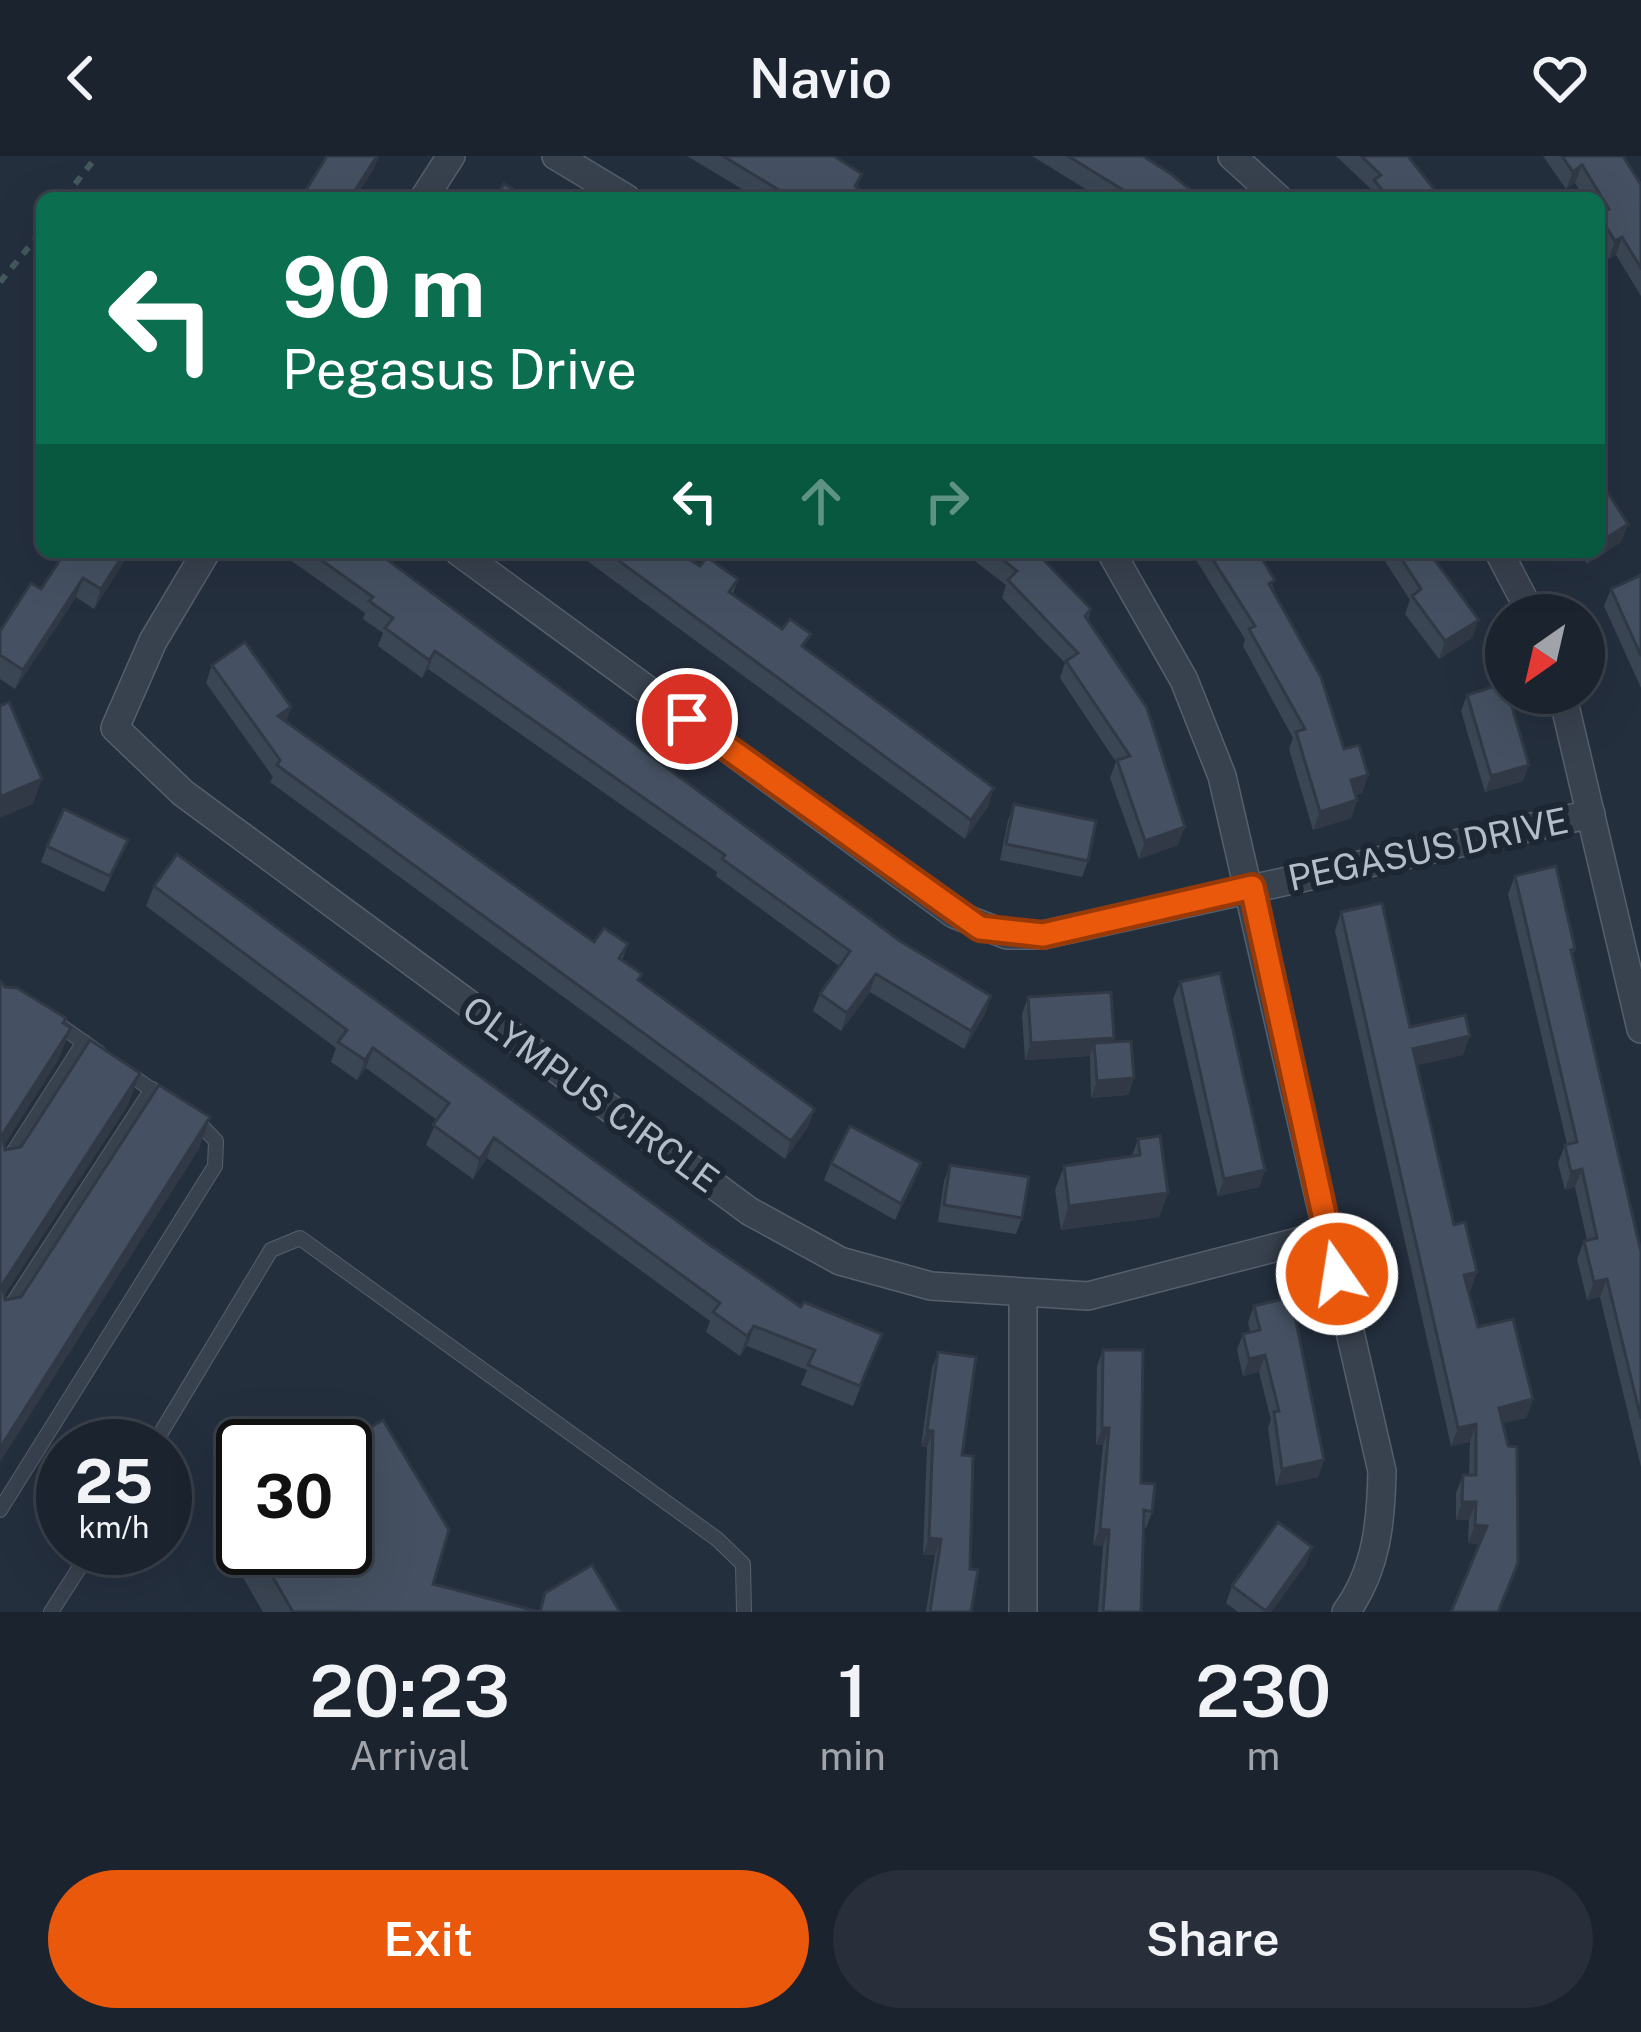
<!DOCTYPE html>
<html lang="en">
<head>
<meta charset="utf-8">
<style>
  body { margin:0; font-family:"Public Sans",sans-serif; background:#282f3a; color:#f1f3f6; height:100vh; display:flex; flex-direction:column; font-size:45px; white-space:nowrap }
  * { box-sizing:border-box; margin:0 }
  p { font-size:39px; color:#a0a4aa }
  .icon { flex:none; width:66px; height:66px; fill:none; stroke:currentColor; stroke-width:2; stroke-linecap:round; stroke-linejoin:round }
  .map { position:relative; height:1456px; overflow:hidden }
  .details { display:flex; flex-direction:column; background:#1b232e; flex:1 }
  .details>* { flex:none }
  .guide { position:absolute; left:36px; top:36px; width:1569px; height:366px; border-radius:18px; box-shadow:0 12px 48px #0002,0 0 0 3px #39404a; background:#0b6e4f; color:#fff; overflow:hidden }
  .needle { width:78px; rotate:214deg }
  .buttons { position:absolute; left:1485px; top:438px; display:grid; gap:24px }
  .buttons a { display:grid; place-items:center; width:120px; height:120px; border-radius:50%; background:#1b232e; box-shadow:0 12px 48px #0002,0 0 0 3px #39404a; font-size:60px }
  .speed { position:absolute; left:36px; top:1263px; display:flex; gap:24px; font-size:60px; font-weight:700; text-align:center }
  .speed>* { display:grid; place-content:center; width:156px; height:156px; border-radius:50%; background:#1b232e; box-shadow:0 12px 48px #0002,0 0 0 3px #39404a; line-height:1 }
  .speed small { font-size:30px; font-weight:400 }
  .speed .limit { border:6px solid #111; border-radius:18px; background:#fff; color:#111 }
  .pin { position:absolute; display:grid; place-items:center; width:102px; height:102px; color:#fff; margin:-51px; border:6px solid #fff; border-radius:50%; box-shadow:0 3px 12px #0007 }
  .me { position:absolute; width:132px; margin:-66px; rotate:347deg; stroke-linejoin:round; filter:drop-shadow(0 0 9px #0008) }
  .turn { display:flex; align-items:center; gap:42px; height:252px; padding:0 48px; font-size:54px }
  .turn .icon { width:156px; height:156px; stroke-width:2.5 }
  .turn b { display:block; font-size:84px; line-height:102px }
  .lanes { display:flex; align-items:center; height:114px; padding:0 48px; background:#0003; justify-content:center; gap:60px; direction:ltr }
  .lanes .off { opacity:.35 }
  .eta { display:flex; justify-content:space-evenly; align-items:center; height:204px; text-align:center }
  .eta b { font-size:72px; font-weight:600; line-height:84px }
  .button { display:flex; gap:24px; margin-top:auto; padding:24px 48px }
  .button a { flex:1; height:138px; border-radius:72px; background:#ea580c; color:#fff; font-size:48px; font-weight:600; line-height:138px; text-align:center }
  .button a+a { background:#282f3a; color:#f1f3f6 }
  header { display:flex; justify-content:space-between; align-items:center; height:156px; padding:0 48px; background:#1b232e; font-size:54px; font-weight:600 }
  .map>svg:first-child { display:block }
  .lines { fill:none; stroke-linecap:round; stroke-linejoin:round }
  .lane-casing { stroke:#565f6c; stroke-width:16 }
  .street-casing { stroke:#565f6c; stroke-width:30 }
  .path { stroke:#44595c; stroke-width:6; stroke-dasharray:9 9; stroke-linecap:butt }
  .lane { stroke:#38414e; stroke-width:14 }
  .street { stroke:#38414e; stroke-width:27 }
  .wall { fill:#3b4654 }
  .shaded-wall { fill:#303945 }
  .building { fill:#455162; stroke:#303945; stroke-width:3 }
  .route-casing { stroke:#983908; stroke-width:30 }
  .route { stroke:#ea580c; stroke-width:21 }
  .labels { text-anchor:middle; stroke-width:12; stroke-linejoin:round; paint-order:stroke }
  .street-label { font-size:36px; fill:#b4bcc9; stroke:#1d2633 }
</style>
</head>
<body>
<header><svg class="icon" aria-label="back" viewBox="0 0 24 24"><path d="M15 5l-7 7 7 7"/></svg>Navio<svg class="icon" aria-label="heart" viewBox="0 0 24 24"><path d="M12 20l-8-8c-3-5 5-10 8-4 3-6 11-1 8 4z"/></svg></header>
<div class="map">
<svg width="1641" height="1456" viewBox="0 0 1641 1456">
  <rect width="100%" height="100%" fill="#242f3e"/>
  <g class="lines">
    <g class="lane-casing">
      <g id="lane">
        <polyline points="58,868 99,897"/>
        <polyline points="122,913 168,945"/>
        <polyline points="0,1017 84,886"/>
        <polyline points="0,1167 152,933"/>
        <polyline points="153,1290 271,1094 300,1082 717,1383 743,1408 744,1456"/>
        <polyline points="0,1354 215,1010 216,985 196,964"/>
        <polyline points="51,1456 92,1392"/>
      </g>
    </g>
    <g class="street-casing">
      <g id="street">
        <polyline points="556,0 626,42"/>
        <polyline points="1232,0 1278,42"/>
        <polyline points="424,42 451,0"/>
        <polyline points="206,396 153,485 115,572 183,637 749,1055 840,1105 931,1130 1088,1140 1328,1078"/>
        <polyline points="459,396 954,758 1007,779 1043,779 1591,658"/>
        <path d="M1111,396l73,128 38,96 160,695c-1,51 -5,98 -36,141"/>
        <polyline points="1499,396 1532,459"/>
        <polyline points="1562,537 1641,873"/>
        <polyline points="1023,1456 1023,1137"/>
      </g>
    </g>
    <g class="path">
      <polyline points="64,42 97,0"/>
      <polyline points="0,126 42,75"/>
    </g>
    <use href="#lane" class="lane"/>
    <use href="#street" class="street"/>
  </g>
  <g class="wall">
    <polygon points="687,0 834,0 862,18 857,32 872,42 757,42"/>
    <polygon points="1032,0 1143,0 1201,42 1100,42"/>
    <polygon points="1336,0 1408,0 1441,42 1368,42 1371,33"/>
    <polygon points="1543,0 1623,0 1641,29 1641,140 1616,99 1609,103 1599,87 1599,42 1584,42 1575,27 1566,33"/>
    <polygon points="1628,368 1621,386 1587,408 1580,396 1599,396"/>
    <polygon points="65,396 130,396 94,453 76,441 15,533 0,523 0,475 41,433"/>
    <polygon points="279,396 377,396 900,785 991,840 985,858 964,893 870,836 841,875 813,855 820,838 839,810 716,720 717,716 428,513 422,522 378,490 383,477 363,463 365,457"/>
    <polygon points="575,396 678,396 700,410 738,423 733,438 806,492 988,651 965,683"/>
    <polygon points="963,396 1036,396 1091,453 1088,464 1178,689 1139,703 1110,622 1116,606 1060,522 1065,507 1002,442 1006,429"/>
    <polygon points="1191,396 1258,396 1344,593 1368,619 1362,637 1355,639 1357,644 1351,662 1313,674 1289,593 1293,582 1243,490 1245,483"/>
    <polygon points="1379,396 1429,396 1472,482 1439,503 1405,458 1410,444"/>
    <polygon points="1641,419 1641,532 1604,450 1611,433"/>
    <polygon points="212,509 291,551 286,566 594,786 628,788 622,804 640,825 808,971 785,1003 270,626 273,621 206,527"/>
    <polygon points="1467,539 1523,625 1485,636 1461,555"/>
    <polygon points="1014,648 1088,705 1082,721 1000,704 1008,664"/>
    <polygon points="128,684 104,736 41,706 47,690"/>
    <polygon points="1515,720 1575,793 1572,800 1641,1096 1641,1311 1600,1141 1587,1144 1577,1103 1584,1085 1587,1084 1575,1031 1565,1034 1558,1007 1565,989 1567,988 1508,738"/>
    <polygon points="154,730 707,1087 801,1151 882,1178 853,1250 801,1229 807,1214 747,1190 740,1200 706,1176 710,1165 487,1002 473,1023 426,989 437,964 366,912 357,924 331,906 336,892 146,750"/>
    <polygon points="1341,756 1410,871 1463,899 1417,909 1471,1134 1468,1135 1478,1171 1533,1243 1526,1262 1502,1267 1480,1388 1468,1387 1469,1364 1456,1364 1456,1337 1463,1319 1469,1319 1470,1286 1451,1290 1335,775"/>
    <polygon points="1180,826 1265,1014 1259,1031 1218,1040 1173,843"/>
    <polygon points="1028,841 1114,882 1113,886 1134,922 1128,939 1091,942 1090,900 1025,904 1022,858"/>
    <polygon points="1138,983 1168,1037 1159,1061 1061,1074 1055,1034 1064,1010 1132,1000"/>
    <polygon points="831,1007 915,1024 895,1064 824,1024"/>
    <polygon points="950,1009 1022,1062 1016,1078 938,1066 944,1025"/>
    <polygon points="1254,1150 1324,1304 1318,1321 1276,1330 1268,1272 1271,1264 1259,1216 1243,1220 1237,1194 1243,1178 1250,1176 1248,1166"/>
    <polygon points="1103,1194 1141,1327 1152,1356 1146,1372 1144,1372 1141,1456 1098,1456 1103,1390 1093,1389 1103,1289 1096,1289 1097,1210"/>
    <polygon points="938,1196 962,1299 971,1456 926,1456 935,1399 923,1399 927,1291 921,1290 932,1212"/>
    <polygon points="243,1346 243,1392 345,1392 433,1428 539,1455 545,1437 620,1456 263,1456 221,1384 232,1353"/>
    <polygon points="1306,1408 1271,1456 1238,1456 1226,1447 1232,1430"/>
  </g>
  <g class="shaded-wall">
    <polygon points="377,0 379,0 374,13 355,42 350,42"/>
    <polygon points="1582,9 1575,27 1566,33 1573,16"/>
    <polygon points="1622,81 1616,99 1609,103 1615,85"/>
    <polygon points="1628,368 1621,386 1587,408 1591,396 1599,396 1599,387"/>
    <polygon points="125,396 130,396 94,453 101,433"/>
    <polygon points="83,422 76,441 15,533 23,514"/>
    <polygon points="1479,464 1472,482 1439,503 1445,485"/>
    <polygon points="435,495 428,513 422,522 429,504"/>
    <polygon points="291,551 285,569 278,560"/>
    <polygon points="1529,609 1523,625 1485,636 1491,620"/>
    <polygon points="1368,619 1362,637 1344,642 1351,624"/>
    <polygon points="42,623 33,648 0,662 0,641"/>
    <polygon points="994,632 988,651 965,683 971,664"/>
    <polygon points="1357,644 1351,662 1313,674 1320,656"/>
    <polygon points="1185,671 1178,689 1139,703 1145,685"/>
    <polygon points="876,818 870,836 841,875 847,857"/>
    <polygon points="991,840 985,858 964,893 971,875"/>
    <polygon points="71,872 59,903 0,996 2,979"/>
    <polygon points="1470,880 1463,899 1406,912 1413,893"/>
    <polygon points="1114,882 1108,899 1094,887 1090,900 1025,904 1031,887"/>
    <polygon points="373,892 366,912 357,924 365,904"/>
    <polygon points="140,917 128,949 0,1146 2,1129"/>
    <polygon points="1134,922 1128,939 1091,942 1097,925"/>
    <polygon points="815,953 808,971 785,1003 791,985"/>
    <polygon points="210,961 199,993 0,1306 0,1292"/>
    <polygon points="494,982 487,1002 473,1023 480,1003"/>
    <polygon points="921,1007 915,1024 895,1064 901,1048"/>
    <polygon points="1582,1013 1575,1031 1565,1034 1571,1016"/>
    <polygon points="1265,1014 1259,1031 1218,1040 1224,1023"/>
    <polygon points="1168,1037 1159,1061 1061,1074 1069,1050"/>
    <polygon points="1477,1116 1471,1134 1457,1137 1464,1119"/>
    <polygon points="1607,1123 1600,1141 1587,1144 1594,1126"/>
    <polygon points="754,1170 747,1190 740,1200 747,1180"/>
    <polygon points="1265,1199 1259,1216 1243,1220 1249,1203"/>
    <polygon points="1533,1243 1526,1262 1492,1270 1499,1252"/>
    <polygon points="1476,1268 1470,1286 1451,1290 1458,1272"/>
    <polygon points="1102,1272 1109,1272 1103,1289 1096,1289"/>
    <polygon points="927,1274 933,1275 927,1291 921,1290"/>
    <polygon points="1324,1304 1318,1321 1276,1330 1282,1313"/>
    <polygon points="1462,1346 1476,1346 1469,1364 1456,1364"/>
    <polygon points="1475,1369 1487,1370 1481,1388 1468,1387"/>
    <polygon points="1100,1373 1109,1374 1103,1390 1093,1389"/>
    <polygon points="929,1382 941,1383 935,1399 923,1399"/>
    <polygon points="1312,1391 1306,1408 1271,1456 1265,1456"/>
  </g>
  <g class="building">
    <polygon points="327,0 377,0 350,42 301,42"/>
    <polygon points="723,0 834,0 862,18 855,30 872,42 792,42"/>
    <polygon points="1068,0 1143,0 1171,18 1201,42 1136,42"/>
    <polygon points="1361,0 1408,0 1441,42 1389,42 1374,24 1381,19"/>
    <polygon points="1562,0 1623,0 1641,29 1641,112 1622,81 1615,85 1599,59 1609,53 1582,9 1573,16"/>
    <polygon points="504,28 528,42 495,42"/>
    <polygon points="1599,323 1628,368 1599,387"/>
    <polygon points="65,396 125,396 101,433 83,422 23,514 0,499 0,475 31,427 41,433"/>
    <polygon points="310,396 377,396 900,785 991,840 971,875 876,818 847,857 820,838 850,795 722,703 725,699 435,495 429,504 385,472 393,462 369,445 373,441"/>
    <polygon points="607,396 678,396 700,410 707,401 738,423 729,436 782,473 790,463 811,478 802,490 994,632 971,664"/>
    <polygon points="993,396 1036,396 1091,453 1085,460 1147,552 1185,671 1145,685 1117,604 1130,600 1066,505 1078,497 1008,424 1017,415"/>
    <polygon points="1208,396 1258,396 1275,424 1269,428 1321,521 1344,593 1359,589 1368,619 1351,624 1357,644 1320,656 1296,576 1305,573 1249,473 1255,470"/>
    <polygon points="1397,396 1429,396 1479,464 1445,485 1412,440 1421,433"/>
    <polygon points="1641,419 1641,500 1611,433"/>
    <polygon points="245,486 291,551 278,560 594,786 604,772 628,788 619,802 642,818 638,824 815,953 791,985 277,609 280,604 212,509"/>
    <polygon points="1505,527 1506,537 1508,537 1529,609 1491,620 1467,539"/>
    <polygon points="9,546 42,623 0,641 0,550"/>
    <polygon points="1014,648 1096,665 1088,705 1006,688"/>
    <polygon points="64,653 128,684 110,720 47,690"/>
    <polygon points="177,698 707,1087 801,1151 804,1146 882,1178 860,1230 808,1209 815,1194 754,1170 747,1180 713,1156 720,1147 494,982 480,1003 433,969 449,947 373,892 365,904 338,886 347,874 154,730"/>
    <polygon points="1556,710 1575,793 1571,794 1641,1096 1641,1263 1607,1123 1594,1126 1584,1085 1597,1082 1582,1013 1571,1016 1565,989 1577,986 1515,720"/>
    <polygon points="1382,747 1410,871 1465,859 1470,880 1413,893 1454,1069 1465,1066 1477,1116 1464,1119 1478,1171 1513,1163 1533,1243 1499,1252 1508,1290 1517,1291 1518,1407 1498,1456 1451,1456 1487,1370 1475,1369 1476,1346 1462,1346 1463,1319 1476,1319 1476,1268 1458,1272 1341,756"/>
    <polygon points="1220,817 1265,1014 1224,1023 1180,826"/>
    <polygon points="0,825 5,831 17,832 66,862 63,867 71,872 2,979 5,994 21,991 90,884 140,917 2,1129 5,1144 21,1141 159,929 210,961 0,1292"/>
    <polygon points="1111,836 1114,882 1031,887 1028,841"/>
    <polygon points="1131,885 1134,922 1097,925 1094,887"/>
    <polygon points="850,970 921,1007 901,1048 831,1007"/>
    <polygon points="1160,980 1168,1037 1069,1050 1064,1010 1140,999 1138,983"/>
    <polygon points="950,1009 1029,1021 1022,1062 944,1049"/>
    <polygon points="1291,1141 1324,1304 1282,1313 1274,1256 1279,1255 1265,1199 1249,1203 1243,1178 1260,1174 1254,1150"/>
    <polygon points="1103,1194 1143,1194 1141,1327 1155,1328 1152,1356 1144,1354 1141,1456 1103,1456 1109,1374 1100,1373 1109,1272 1102,1272"/>
    <polygon points="938,1196 976,1201 962,1299 973,1300 970,1413 978,1414 971,1456 930,1456 941,1383 929,1382 933,1275 927,1274"/>
    <polygon points="383,1264 449,1374 433,1428 540,1456 545,1437 592,1409 620,1456 293,1456 256,1392 345,1392 345,1290 339,1290"/>
    <polygon points="243,1346 243,1371 232,1353"/>
    <polygon points="1278,1366 1312,1391 1266,1455 1232,1430"/>
  </g>
  <g class="lines">
    <g class="route-casing">
      <polyline id="route" points="687,563 980,772 1043,779 1252,731 1337,1118"/>
    </g>
    <use href="#route" class="route"/>
  </g>
  <g class="labels">
    <g class="street-label">
      <text transform="translate(1428 693) rotate(-12)" y="13">PEGASUS DRIVE</text>
      <text transform="translate(591 938) rotate(36)" y="13">OLYMPUS CIRCLE</text>
    </g>
  </g>
</svg>
<div class="buttons">
<a><svg class="needle" viewBox="-14 -14 28 28"><path d="M0-13l5 13h-10z" fill="#e53935"/><path d="M0 13l5-13h-10z" fill="#a0a4aa"/></svg></a>
</div>
<div class="speed"><div>25<small>km/h</small></div><div class="limit">30</div></div>
<div class="pin" style="left:687px;top:563px;background:#d93025"><svg class="icon" aria-label="arrive" viewBox="0 0 24 24"><path d="M6 21V4h12l-3 4 3 4H6"/></svg></div>
<svg class="me" style="left:1337px;top:1118px" viewBox="-20 -20 40 40"><circle r="17" fill="#ea580c" stroke="#fff" stroke-width="3"/><path d="M0-11L8 9 0 5-8 9z" fill="#fff"/></svg>
<div class="guide">
<div class="turn"><svg class="icon" aria-label="left" viewBox="0 0 24 24"><path d="M17 20v-9H6M10 6l-5 5 5 5"/></svg><div><b>90 m</b>Pegasus Drive</div></div>
<div class="lanes"><svg class="icon" aria-label="left" viewBox="0 0 24 24"><path d="M17 20v-9H6M10 6l-5 5 5 5"/></svg><svg class="icon off" aria-label="ahead" viewBox="0 0 24 24"><path d="M12 20V5M6 11l6-6 6 6"/></svg><svg class="icon off" aria-label="right" viewBox="0 0 24 24"><path d="M7 20v-9h11M14 6l5 5-5 5"/></svg></div>
</div>
</div>
<section class="details">
<div class="eta">
<div><b>20:23</b><p>Arrival</p></div>
<div><b>1</b><p>min</p></div>
<div><b>230</b><p>m</p></div>
</div>
<div class="button"><a>Exit</a><a>Share</a></div>
</section>
</body>
</html>
